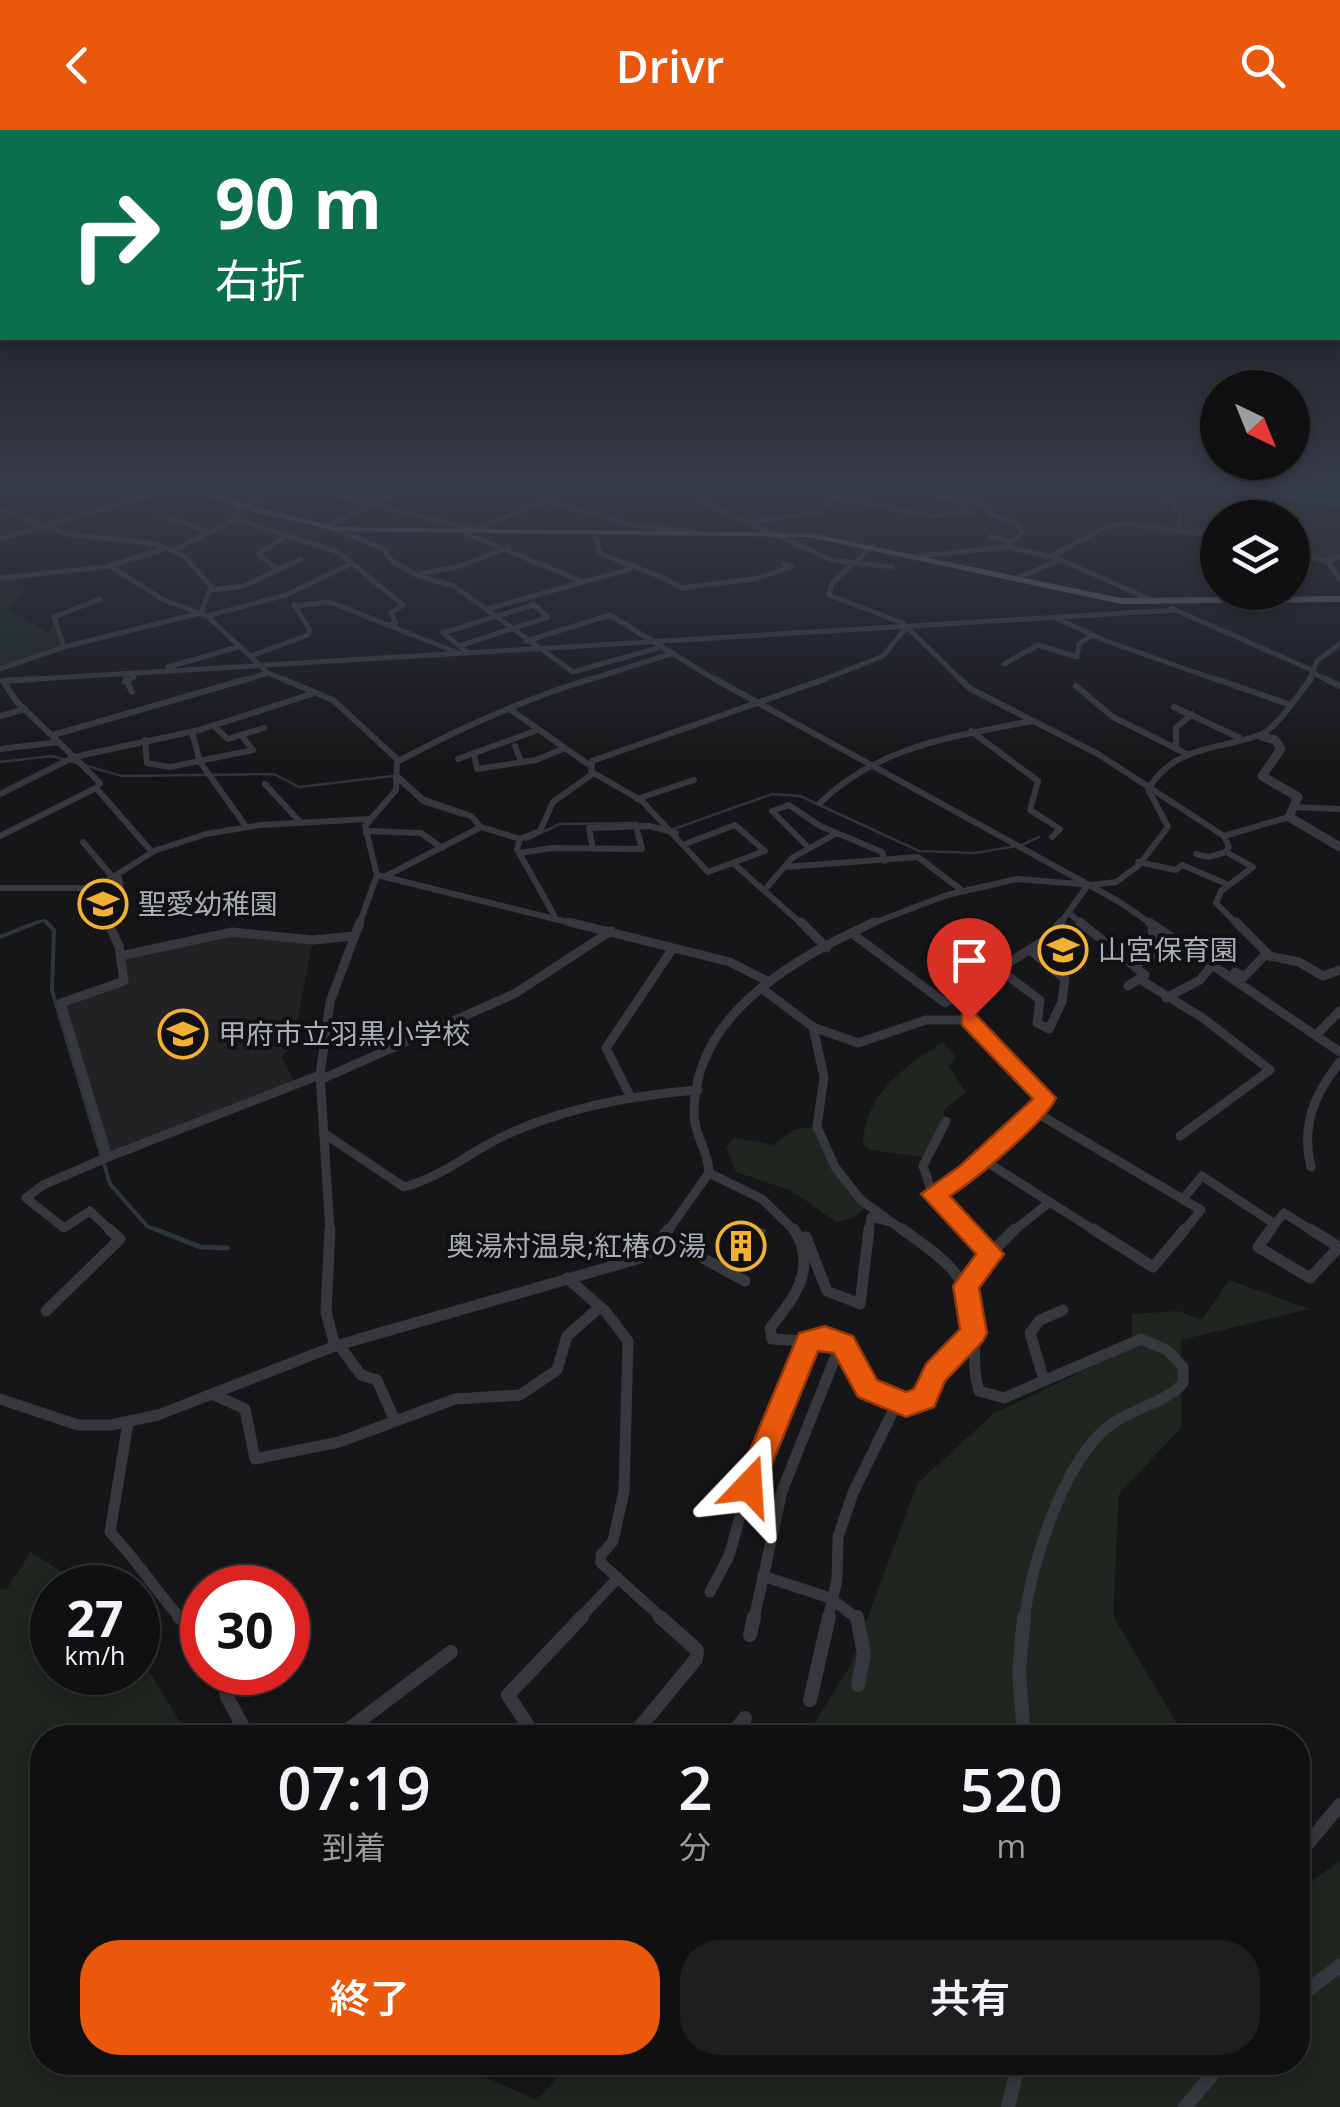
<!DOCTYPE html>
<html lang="ja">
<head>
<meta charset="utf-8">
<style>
  body { margin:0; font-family:"Open Sans","Noto Sans JP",sans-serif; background:#1e1e20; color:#f1f3f6; height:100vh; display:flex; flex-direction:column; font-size:38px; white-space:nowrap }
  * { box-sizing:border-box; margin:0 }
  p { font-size:32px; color:#9c9d9f }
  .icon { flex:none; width:55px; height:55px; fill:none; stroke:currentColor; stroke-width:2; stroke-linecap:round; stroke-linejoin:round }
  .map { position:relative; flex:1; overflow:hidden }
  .panel { position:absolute; left:30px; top:1595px; width:1280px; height:350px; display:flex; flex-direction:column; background:#101012; border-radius:40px; box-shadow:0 5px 15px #0003,0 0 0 2px #303032 }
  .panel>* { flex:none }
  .banner { position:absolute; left:0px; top:0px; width:1340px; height:210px; box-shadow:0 5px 15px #0003,0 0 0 2px #303032; background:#0b6e4f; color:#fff; overflow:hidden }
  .needle { width:65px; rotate:137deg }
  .controls { position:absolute; left:1200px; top:240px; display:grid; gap:20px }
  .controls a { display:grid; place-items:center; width:110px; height:110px; border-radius:50%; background:#101012; box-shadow:0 5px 15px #0003,0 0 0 2px #303032; font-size:50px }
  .speed { position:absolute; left:30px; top:1435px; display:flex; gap:20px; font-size:50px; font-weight:700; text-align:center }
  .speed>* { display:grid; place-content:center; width:130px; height:130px; border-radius:50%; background:#101012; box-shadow:0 5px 15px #0003,0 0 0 2px #303032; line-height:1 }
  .speed small { font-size:25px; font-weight:400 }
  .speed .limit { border:15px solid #d22; background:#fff; color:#111 }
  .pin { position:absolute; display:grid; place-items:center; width:85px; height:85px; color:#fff; margin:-102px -42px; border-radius:50% 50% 50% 0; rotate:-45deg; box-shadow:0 0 10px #0007 }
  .pin .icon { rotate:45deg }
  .me { position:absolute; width:110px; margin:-55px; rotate:20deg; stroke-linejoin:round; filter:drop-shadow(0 0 8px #0008) }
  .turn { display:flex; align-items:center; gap:35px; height:210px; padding:0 50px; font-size:45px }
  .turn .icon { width:130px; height:130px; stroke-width:2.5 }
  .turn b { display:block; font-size:70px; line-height:85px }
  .eta { display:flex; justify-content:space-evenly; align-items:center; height:170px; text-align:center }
  .eta b { font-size:60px; font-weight:600; line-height:70px }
  .button { display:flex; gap:20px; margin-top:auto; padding:20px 50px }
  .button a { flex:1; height:115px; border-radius:40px; background:#ea580c; color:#fff; font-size:40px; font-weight:600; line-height:115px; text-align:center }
  .button a+a { background:#1e1e20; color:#f1f3f6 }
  header { display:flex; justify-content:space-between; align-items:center; height:130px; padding:0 50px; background:#ea580c; color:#fff; font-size:45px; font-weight:600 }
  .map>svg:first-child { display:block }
  .built { fill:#222225 }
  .green { fill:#1e261f }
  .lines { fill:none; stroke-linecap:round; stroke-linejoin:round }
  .stream-far2 { stroke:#2c353c; stroke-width:2.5 }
  .stream-far1 { stroke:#2c353c; stroke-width:4 }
  .stream { stroke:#2c353c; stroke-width:5 }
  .river { fill:#2c353c; fill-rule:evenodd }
  .building { fill:#404145 }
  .minor-far4 { stroke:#37383d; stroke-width:5 }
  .minor-far3 { stroke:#37383d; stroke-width:6 }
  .minor-far2 { stroke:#37383d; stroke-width:9 }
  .minor-far1 { stroke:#37383d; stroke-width:11 }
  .minor { stroke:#37383d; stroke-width:14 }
  .tertiary { stroke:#37383d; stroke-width:9 }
  .primary { fill:#53555c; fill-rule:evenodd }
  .route { fill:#ea580c; stroke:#983908; stroke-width:2.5 }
  .labels { text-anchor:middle; stroke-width:8; stroke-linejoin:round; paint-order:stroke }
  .poi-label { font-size:28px; fill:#a8adb8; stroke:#111113; text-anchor:start }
</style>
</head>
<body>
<header><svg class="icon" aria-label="back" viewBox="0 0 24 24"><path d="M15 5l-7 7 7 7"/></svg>Drivr<svg class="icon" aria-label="search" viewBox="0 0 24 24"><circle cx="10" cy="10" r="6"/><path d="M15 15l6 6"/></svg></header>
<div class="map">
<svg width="1340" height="1977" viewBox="0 0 1340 1977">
  <rect width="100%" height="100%" fill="#161618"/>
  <g class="built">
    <polygon points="1194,376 1275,376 1340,382 1340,427 1327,431 1293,421 1292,388 1218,388 1217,406 1183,400"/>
    <polygon points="232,802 313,810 292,918 281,926 296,955 108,1027 61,873 124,851 120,826"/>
  </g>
  <g class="green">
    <polygon points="23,444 24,462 10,481 49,503 54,487 64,517 0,539 0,448"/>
    <path d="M943,912l13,14 -7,11 17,25 -23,18 3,11 -24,36 -52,-7 -7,-6c2,-50 40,-76 80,-102z"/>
    <polygon points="817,997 841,1049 869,1075 852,1088 836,1092 792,1061 736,1042 726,1017 734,1008 774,1015 795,999"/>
    <polygon points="1229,1150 1309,1179 1181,1210 1182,1297 1119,1364 1113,1486 1185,1607 805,1608 850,1536 917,1354 993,1284 1132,1217 1132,1184 1178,1181 1202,1190"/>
    <polygon points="31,1422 85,1457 52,1458 52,1542 138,1542 138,1523 189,1607 42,1608 42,1932 453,1933 537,1970 572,1932 1298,1932 1298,1761 1340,1731 1340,1977 0,1977 0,1460 6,1460"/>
  </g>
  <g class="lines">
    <g class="stream-far2">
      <polyline points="0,632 52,626 122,646 274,644 299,657 393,646 423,673 463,686"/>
      <polyline points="671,700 772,664 800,666 919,721 976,723 1022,715 1039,707"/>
      <polyline points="526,710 560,694 638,693"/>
      <polyline points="32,795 44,790 49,795"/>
    </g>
    <g class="stream-far1">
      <polyline points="46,792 54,800 52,860 110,1054 147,1096 161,1102"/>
      <polyline points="0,807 38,792"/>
    </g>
    <polyline class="stream" points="155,1099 200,1117 227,1118"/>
    <polygon class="river" points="991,358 1075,361 1226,358 1340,371 1340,377 1225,364 1075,367 996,361"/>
  </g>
  <polygon class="building" points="743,1091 766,1100 744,1140 719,1126"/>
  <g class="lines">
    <g class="minor-far4">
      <polyline points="310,358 474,400 567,362 556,358"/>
      <polyline points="700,358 707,359 697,367 706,373 770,403"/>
      <polyline points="1158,358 1180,384 1179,399"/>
      <polyline points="550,372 633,395 696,402"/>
      <polyline points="244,377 280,358"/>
      <polyline points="0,379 67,404 156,414 184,426 211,456 201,483"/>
      <polyline points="161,386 211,402"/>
      <polyline points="235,389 338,422 403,475 391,483 396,493 392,494"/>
      <polyline points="756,391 817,383 835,367 930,386 970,383 952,368 933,366"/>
      <polyline points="323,397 407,358"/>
      <polyline points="330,398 383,418 392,431 418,446 454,456 573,542 658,518"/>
      <path d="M594,401l6,22c28,13 55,18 81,35l73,-9 38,-12 -8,-3"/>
      <polyline points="464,403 579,450"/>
      <polyline points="773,403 831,430 892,437"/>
      <polyline points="990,406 1012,412"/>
      <polyline points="0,409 174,358"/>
      <polyline points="873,416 832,453 829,465 903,493 963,552"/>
      <polyline points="1007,417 1057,428 1156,472"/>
      <polyline points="172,421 230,392 246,377"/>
      <polyline points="1292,423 1327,431"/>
      <polyline points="919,426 1007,417 1023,402 1018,395 991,384 987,375 961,372"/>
      <polyline points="1052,426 1107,396 1126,394 1218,406"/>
      <polyline points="1340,427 1327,431 1340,449"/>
      <polyline points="110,436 164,470 207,486 268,543 289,552"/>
      <polyline points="276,439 258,424 286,406"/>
      <polyline points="420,444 460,436 508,418"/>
      <polyline points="0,448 105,437 165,419"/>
      <polyline points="1017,448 1060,430"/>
      <polyline points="210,460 244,456 301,429"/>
      <polyline points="294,476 330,472 456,522"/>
      <polyline points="1171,478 1314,541"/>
      <polyline points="487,479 630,439"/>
      <polyline points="207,486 286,465 351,434"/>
      <polyline points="1058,489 1106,511 1223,552"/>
      <polyline points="526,511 610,485 719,552"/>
      <polyline points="459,516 548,487 533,474"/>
      <polyline points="64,517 54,487 100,469"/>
      <polyline points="467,522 443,503 533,475"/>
      <polyline points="251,526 308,505 310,500 294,475"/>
      <polyline points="1004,534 1038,515 1077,527 1079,514 1092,505"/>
      <polyline points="168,537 238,517"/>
      <polyline points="0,539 64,517 201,483"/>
      <polyline points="1315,544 1331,552"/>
      <polyline points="3,551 1175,480"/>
      <polyline points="124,552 134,547"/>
      <polyline points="238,552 268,543"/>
      <polyline points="582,552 670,524"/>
      <polyline points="817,552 883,526 905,499"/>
      <polyline points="1308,552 1317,531 1340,514"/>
    </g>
    <g class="minor-far3">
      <polyline points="126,549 132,562"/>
      <polyline points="283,549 333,570 397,629 396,660 365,696 377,745 359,795"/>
      <polyline points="715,549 1118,771 1153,795"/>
      <polyline points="960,549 969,558 1098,624 1224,706 1289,687"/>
      <polyline points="1216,549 1288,574"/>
      <polyline points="1326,549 1340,556"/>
      <polyline points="3,551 34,549"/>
      <polyline points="1076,556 1113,587 1189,625"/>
      <polyline points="1174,577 1240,608"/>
      <polyline points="511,580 589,635"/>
      <polyline points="0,586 25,579"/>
      <polyline points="214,596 228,609 264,598"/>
      <polyline points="971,601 1038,651 1030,680 1060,699 1052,707"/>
      <polyline points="192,602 200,632 245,695"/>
      <polyline points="53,605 247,549"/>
      <polyline points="145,610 147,633 170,637 253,620 241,605"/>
      <polyline points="515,616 521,632"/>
      <polyline points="0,619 59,612"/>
      <polyline points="1176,619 1176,598 1192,584"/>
      <polyline points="74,627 199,600 312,564"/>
      <polyline points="74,627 100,653 96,658 152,722"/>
      <polyline points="475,628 477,639 536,630 565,618"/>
      <polyline points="458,629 538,600"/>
      <path d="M397,632c62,-34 126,-62 193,-83"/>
      <polyline points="592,642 642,671 708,742 765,721 735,695 685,714"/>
      <polyline points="265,654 300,692"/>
      <polyline points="0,664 74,627 16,571 3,551"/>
      <polyline points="637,669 694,650"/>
      <path d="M820,673c59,-58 134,-66 211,-82"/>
      <polyline points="1293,677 1340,679"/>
      <polyline points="481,697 520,709 517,719 554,785"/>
      <polyline points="366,701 421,703 442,718"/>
      <polyline points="0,706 96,658"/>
      <polyline points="520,709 540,701 553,672 591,645 592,631 825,549"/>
      <polyline points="83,712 115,750"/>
      <polyline points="809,718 772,681 789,675 820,696 882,722 885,731"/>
      <polyline points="593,719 589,698 649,696 676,703"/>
      <polyline points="1226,722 1253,737 1221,761 1216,773 1238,795"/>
      <polyline points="519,723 552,718 642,719 636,696"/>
      <polyline points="1196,724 1209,727 1226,722 1229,717 1224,706"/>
      <polyline points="1138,732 1176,740 1182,735 1229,755"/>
      <polyline points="733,733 803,795"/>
      <polyline points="785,737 918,727 960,759"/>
      <polyline points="377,745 579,795"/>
      <polyline points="386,746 481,697 471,686 422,669 398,647"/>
      <polyline points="768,756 792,728 837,703"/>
      <polyline points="0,758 96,758 154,721 206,704 260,695 369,689"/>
      <polyline points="1069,783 1083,795"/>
      <polyline points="112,795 124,777 119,747"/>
      <path d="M868,795l79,-30 70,-16 75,6 24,-3 22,-16 30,-39 -20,-38c27,-43 66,-39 109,-53 19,-5 41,-42 54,-57"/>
      <polyline points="1059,795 1088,755"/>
    </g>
    <g class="minor-far2">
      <polyline points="113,792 110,797 119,816 124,851 61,873 108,1027 320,945"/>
      <polyline points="569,792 730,832 769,852"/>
      <polyline points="801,792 827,818"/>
      <polyline points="1080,792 1145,845 1128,856"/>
      <polyline points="1149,792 1340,922"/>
      <polyline points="1236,792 1270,826"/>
      <polyline points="853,804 945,873 1051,806 1061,792"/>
      <polyline points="120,826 232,802 313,810 355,806"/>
      <polyline points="1134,835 1157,823 1152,799"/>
      <polyline points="1000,840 1040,870 1037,893 1049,899 1062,872 1065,849 1030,820"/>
      <polyline points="1235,842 1244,847 1265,825 1299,832 1323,846 1340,840"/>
      <polyline points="1141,850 1203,888 1270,940 1180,1006"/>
      <polyline points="761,858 813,897 824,947 817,997 835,1037 861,1070 905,1102"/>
      <polyline points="1166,868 1200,850 1214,833"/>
      <polyline points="813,897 858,913 926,890 969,890 1045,967 1035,982"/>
      <polyline points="1317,904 1340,881"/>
      <polyline points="322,949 514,864 611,801"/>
      <polyline points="630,966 606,918 671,821"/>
      <path d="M325,1004l79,53c39,-10 68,-37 104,-53 60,-27 125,-39 190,-44"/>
      <polyline points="108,1027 43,1055 26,1068 64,1098 90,1081 112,1102"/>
      <polyline points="982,1029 1097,1102"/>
      <path d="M1311,1037c-10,-41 3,-73 29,-105"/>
      <polyline points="709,1043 762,1069 796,1102"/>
      <polyline points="933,1065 923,1036 946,991"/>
      <polyline points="1183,1069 1202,1046 1275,1094"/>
      <polyline points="1275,1094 1284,1083 1314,1102"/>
      <polyline points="330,1102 320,945 330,872 360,792"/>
      <path d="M667,1102l42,-59c0,-21 -15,-38 -15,-59 -1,-101 102,-156 180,-192"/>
      <polyline points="869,1102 871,1087 890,1092"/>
      <polyline points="970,1102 933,1065 1035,982 1201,1080 1183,1102"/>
      <polyline points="1012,1102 1050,1072"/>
      <polyline points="1269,1102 1275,1094"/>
    </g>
    <g class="minor-far1">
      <polyline points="330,1099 326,1182 335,1216"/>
      <path d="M794,1099c24,38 1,69 -24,99l2,11 67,4 20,21 9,25 38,16 18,-7 11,-25 39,-40"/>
      <path d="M902,1099c34,25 67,44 72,90 3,25 -3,47 5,72l25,7 137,-59 26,11 16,17v16l-8,8c-23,16 -54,22 -74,42 -41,40 -69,131 -77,186"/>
      <polyline points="1093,1099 1153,1137 1185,1099"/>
      <polyline points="1271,1099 1258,1117 1310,1148 1339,1117 1310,1099"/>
      <polyline points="664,1107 745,1151"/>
      <polyline points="806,1107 827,1161 860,1174 869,1099"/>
      <polyline points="991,1123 1015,1099"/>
      <polyline points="567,1148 606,1182 628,1211 624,1361 613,1411 601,1425 601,1433 663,1489"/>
      <polyline points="966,1155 991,1123 967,1099"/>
      <polyline points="46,1181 120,1109 109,1099"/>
      <polyline points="339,1215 361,1245 377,1250 395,1291"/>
      <polyline points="1044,1250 1030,1203 1040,1190 1063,1180"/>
      <polyline points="212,1264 245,1279 255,1329 339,1312 455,1269 520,1265 557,1240 567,1206 600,1177"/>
      <polyline points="0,1269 78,1295 111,1295 158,1285 335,1216 644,1127 669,1099"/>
      <path d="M128,1293l-18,109c27,28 45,58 71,87"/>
      <polyline points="744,1376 775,1389"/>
      <polyline points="763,1446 830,1468 858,1489"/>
      <polyline points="710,1462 729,1426 754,1337 808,1211"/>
      <polyline points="579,1489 618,1448"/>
      <polyline points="754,1489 782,1361 841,1213"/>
      <polyline points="828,1489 837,1450 838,1407 853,1363 898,1271"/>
    </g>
    <g class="minor">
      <polyline points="179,1487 202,1505"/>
      <polyline points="857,1487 864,1524 858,1555"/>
      <polyline points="750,1505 754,1487"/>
      <polyline points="223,1542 227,1567 249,1608"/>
      <polyline points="810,1570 829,1487"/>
      <polyline points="337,1608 451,1522"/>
      <polyline points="536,1608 508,1565 582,1487"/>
      <polyline points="631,1608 696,1529 697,1520 660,1487"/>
      <polyline points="729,1608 745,1588"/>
      <polyline points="1024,1608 1019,1541 1024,1487"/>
      <polyline points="1298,1725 1340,1675"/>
      <polyline points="1298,1867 1340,1836"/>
      <polyline points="1008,1977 1019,1932"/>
      <polyline points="1185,1977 1223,1932"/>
    </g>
    <polyline class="tertiary" points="1261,606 1275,610 1281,619 1262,646 1298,667 1289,687 1340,717"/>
    <polygon class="primary" points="189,358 199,358 246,375 338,397 809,403 1121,468 1340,466 1340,472 1121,474 809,407 338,401 241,379"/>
  </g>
  <linearGradient id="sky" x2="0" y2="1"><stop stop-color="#0c0c0d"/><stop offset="0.56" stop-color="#363c48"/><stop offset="1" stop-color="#363c48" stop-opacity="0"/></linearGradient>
  <rect width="1340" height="635" fill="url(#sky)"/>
  <path class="route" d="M969,883l7,2 80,83c-11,24 -81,82 -106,98l54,58 -25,34 8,45 -4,8 -38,40 -11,26 -28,10 -48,-20 -24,-44 -16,-2 -59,145 -10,4 -10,-4 -4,-10 64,-153 26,-7 28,10 24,44 29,12 8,-3 12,-25 34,-35 -7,-43 23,-32 -55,-60 39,-28 73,-67 -71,-74v-10z"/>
  <defs>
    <g id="school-ring" transform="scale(2.5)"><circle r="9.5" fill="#111113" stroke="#f2b134" stroke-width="1.5"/><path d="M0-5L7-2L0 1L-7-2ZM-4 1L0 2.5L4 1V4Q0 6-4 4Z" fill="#f2b134"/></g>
    <g id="building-ring" transform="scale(2.5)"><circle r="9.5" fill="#111113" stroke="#f2b134" stroke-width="1.5"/><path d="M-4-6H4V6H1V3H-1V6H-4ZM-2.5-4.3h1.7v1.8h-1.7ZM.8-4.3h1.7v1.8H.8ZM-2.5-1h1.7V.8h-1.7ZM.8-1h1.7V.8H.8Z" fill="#f2b134"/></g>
  </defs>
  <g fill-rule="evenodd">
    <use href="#school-ring" x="103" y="774"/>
    <use href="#school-ring" x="1063" y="820"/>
    <use href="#school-ring" x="183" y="904"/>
    <use href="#building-ring" x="741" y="1116"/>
  </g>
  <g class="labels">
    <g class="poi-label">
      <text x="138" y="784">聖愛幼稚園</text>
      <text x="1098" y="830">山宮保育園</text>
      <text x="218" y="914">甲府市立羽黒小学校</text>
      <text x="706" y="1126" text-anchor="end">奥湯村温泉;紅椿の湯</text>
    </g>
  </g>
</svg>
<div class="controls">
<a><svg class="needle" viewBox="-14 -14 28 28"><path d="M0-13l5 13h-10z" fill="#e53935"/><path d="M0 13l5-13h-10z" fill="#9c9d9f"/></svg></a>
<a><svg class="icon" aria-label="layers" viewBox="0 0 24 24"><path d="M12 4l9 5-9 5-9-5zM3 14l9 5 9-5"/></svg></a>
</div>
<div class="speed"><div>27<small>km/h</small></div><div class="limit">30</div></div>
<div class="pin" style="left:969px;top:890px;background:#d93025"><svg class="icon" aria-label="arrive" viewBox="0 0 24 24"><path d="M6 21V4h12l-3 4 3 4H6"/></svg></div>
<svg class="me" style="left:749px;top:1356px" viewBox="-20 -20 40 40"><path d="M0-17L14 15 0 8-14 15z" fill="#ea580c" stroke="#fff" stroke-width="4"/></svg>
<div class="banner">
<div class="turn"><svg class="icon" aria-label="right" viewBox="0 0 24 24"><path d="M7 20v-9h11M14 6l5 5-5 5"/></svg><div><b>90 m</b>右折</div></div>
</div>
<section class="panel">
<div class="eta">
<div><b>07:19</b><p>到着</p></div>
<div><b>2</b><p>分</p></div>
<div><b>520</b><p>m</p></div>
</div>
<div class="button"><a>終了</a><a>共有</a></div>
</section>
</div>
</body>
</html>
